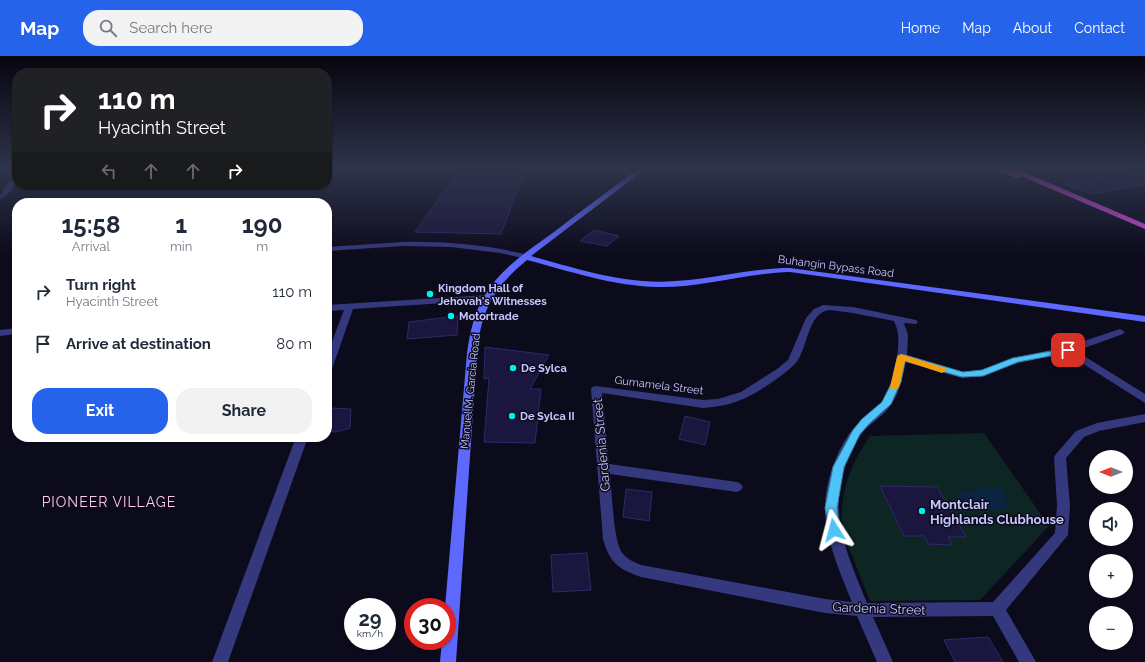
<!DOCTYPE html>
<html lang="en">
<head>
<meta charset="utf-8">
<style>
  body { margin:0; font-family:Raleway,sans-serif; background:#f2f2f3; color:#1f2937; height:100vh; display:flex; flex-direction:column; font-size:15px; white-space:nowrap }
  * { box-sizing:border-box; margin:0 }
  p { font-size:13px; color:#747a83 }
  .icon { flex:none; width:22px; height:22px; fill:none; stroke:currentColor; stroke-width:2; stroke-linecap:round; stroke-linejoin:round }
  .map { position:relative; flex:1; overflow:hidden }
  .details { position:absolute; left:12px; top:142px; width:320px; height:244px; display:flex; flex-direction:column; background:#fff; border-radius:16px; box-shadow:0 1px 3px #0004 }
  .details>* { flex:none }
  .hud { position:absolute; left:12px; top:12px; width:320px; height:122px; border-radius:16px; box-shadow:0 1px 3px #0004; background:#202124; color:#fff; overflow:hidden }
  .needle { width:26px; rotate:270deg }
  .buttons { position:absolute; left:1089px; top:394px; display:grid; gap:8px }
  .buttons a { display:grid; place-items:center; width:44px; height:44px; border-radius:50%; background:#fff; box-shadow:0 1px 3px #0004; font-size:20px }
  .speed { position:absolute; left:344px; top:542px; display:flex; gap:8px; font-size:20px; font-weight:700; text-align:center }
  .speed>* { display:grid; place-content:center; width:52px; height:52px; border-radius:50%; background:#fff; box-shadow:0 1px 3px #0004; line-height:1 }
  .speed small { font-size:10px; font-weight:400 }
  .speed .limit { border:6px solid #d22; background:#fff; color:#111 }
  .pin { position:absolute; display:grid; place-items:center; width:34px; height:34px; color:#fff; margin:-17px; border-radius:8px; box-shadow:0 2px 6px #0006 }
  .me { position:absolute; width:44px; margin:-22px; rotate:351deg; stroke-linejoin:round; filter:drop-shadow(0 0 3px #0008) }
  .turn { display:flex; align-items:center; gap:14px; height:84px; padding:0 20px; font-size:18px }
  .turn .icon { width:52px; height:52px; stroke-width:2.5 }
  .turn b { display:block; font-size:28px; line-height:34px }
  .lanes { display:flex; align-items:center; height:38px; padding:0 20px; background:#0003; justify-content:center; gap:20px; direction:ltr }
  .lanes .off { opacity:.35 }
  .eta { display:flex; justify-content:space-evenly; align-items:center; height:68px; text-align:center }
  .eta b { font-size:24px; font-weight:700; line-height:28px }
  .action { display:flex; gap:8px; margin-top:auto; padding:8px 20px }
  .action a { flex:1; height:46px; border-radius:16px; background:#2563eb; color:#fff; font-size:16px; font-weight:700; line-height:46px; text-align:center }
  .action a+a { background:#f2f2f3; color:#1f2937 }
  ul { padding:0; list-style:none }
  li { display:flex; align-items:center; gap:12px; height:52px; padding:0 20px }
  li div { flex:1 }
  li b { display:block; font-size:15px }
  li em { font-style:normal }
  header { display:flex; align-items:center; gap:24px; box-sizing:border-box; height:56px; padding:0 20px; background:#2563eb; color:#fff }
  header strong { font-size:19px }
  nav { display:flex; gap:22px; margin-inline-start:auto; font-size:14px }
  .search { width:280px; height:36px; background:#f2f2f3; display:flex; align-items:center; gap:10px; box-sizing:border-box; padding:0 14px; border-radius:16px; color:#747a83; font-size:15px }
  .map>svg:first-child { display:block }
  .green { fill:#0e2623 }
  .water { fill:#0a2441 }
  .building { fill:#1b163e; stroke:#2f286a }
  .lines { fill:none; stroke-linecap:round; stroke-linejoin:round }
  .minor { fill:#34387d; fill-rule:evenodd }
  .secondary { fill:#5d68ff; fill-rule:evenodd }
  .trunk { fill:#d647d6; fill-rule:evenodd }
  .route { fill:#4fc3f7; stroke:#337fa1 }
  .slow { fill:#f59e0b }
  .poi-dot { fill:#00eff1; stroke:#0c0b1c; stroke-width:1.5 }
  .labels { text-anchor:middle; stroke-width:3; stroke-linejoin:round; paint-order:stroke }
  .street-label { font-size:11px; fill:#c8c6ff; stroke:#0c0b1c }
  .poi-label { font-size:11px; font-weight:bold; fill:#c8c6ff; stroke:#0c0b1c; text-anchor:start }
  .near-street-label { font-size:13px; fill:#c8c6ff; stroke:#0c0b1c }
  .near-poi-label { font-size:13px; font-weight:bold; fill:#c8c6ff; stroke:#0c0b1c; text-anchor:start }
  .near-neighbourhood-label { font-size:14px; letter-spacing:1px; fill:#ffc8f0; stroke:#0c0b1c }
</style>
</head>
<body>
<header>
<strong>Map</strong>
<div class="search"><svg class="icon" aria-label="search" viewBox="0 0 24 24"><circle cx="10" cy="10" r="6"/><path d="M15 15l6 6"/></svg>Search here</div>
<nav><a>Home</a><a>Map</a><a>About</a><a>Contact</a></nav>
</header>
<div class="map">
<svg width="1145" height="606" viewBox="0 0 1145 606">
  <rect width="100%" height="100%" fill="#0c0b1c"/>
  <path class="green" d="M984,377l65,93 -69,74 -110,1c-6,-15 -12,-30 -18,-46 -3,-6 -7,-13 -8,-19 -8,-37 6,-71 26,-100z"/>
  <polygon class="water" points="975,431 1000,431 1008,443 1003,443 1010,454 955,454 950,446 961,446 956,436 978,436"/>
  <g class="building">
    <polygon points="460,114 525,114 501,178 415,176"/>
    <polygon points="1133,117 1145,120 1145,128 1092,138 1065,128 1106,120 1120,125"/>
    <polygon points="594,174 619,180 607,190 580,185"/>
    <polygon points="458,260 457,279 407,283 409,266"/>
    <polygon points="485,291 549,299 530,333 541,333 535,387 484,386 489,322 484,323"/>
    <polygon points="331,352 351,353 350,372 336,376 327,375 327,360"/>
    <polygon points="685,360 710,366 705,389 679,383"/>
    <polygon points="880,430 937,431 966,481 948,481 952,489 928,488 924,480 904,480"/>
    <polygon points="626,433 652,436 649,465 623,461"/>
    <polygon points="587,497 591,534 553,536 551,499"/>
    <polygon points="988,581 1003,606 955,606 944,584"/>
  </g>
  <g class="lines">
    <g class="minor">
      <path d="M17,120c0,9 -9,20 -17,23 0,-7 10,-20 17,-23z"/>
      <path d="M403,186c43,-1 84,3 126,13l1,2 -4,2 -26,-6 -49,-6 -48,-1 -76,5v-4z"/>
      <polygon points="487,239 490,240 491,242 490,244 353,253 332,313 327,316 327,299 344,254 327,255 327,249"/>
      <path d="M823,249l30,2 63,13 2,2 -2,2 -12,-1 4,12 -1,21 55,16 19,-2 31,-12 54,-11 54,-18 5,3 -2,2 -47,17 69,43v9l-79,-50 -48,10 -35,13 -21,2 -56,-16c-4,16 -7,35 -19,48 -7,8 -17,14 -24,22 -9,11 -14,23 -18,36 -17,48 4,90 22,135l126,-1 62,-69 2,-27 -3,-49 2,-3 20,-23 21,-8 48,-9v8l-46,9 -15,6 -18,21 4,48 -2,29 -62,75 30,52h-17l-26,-46 -120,1 20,45h-16l-20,-46 -32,-3 -184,-36c-23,-8 -31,-14 -38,-38l-12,-150 1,-2 4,-1 107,14 15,-1 23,-7 36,-23 11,-9 18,-42 8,-9zM830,254l23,3 41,8c2,5 4,9 4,14 2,19 -6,56 -18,70 -10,11 -21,16 -31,29 -14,21 -23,47 -24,71 -2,29 16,70 27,97l-27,-3 -184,-34c-8,-3 -16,-7 -20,-14 -8,-14 -9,-60 -11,-77l127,18 4,-2 2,-3 -2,-3 -4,-2 -128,-18 -7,-71 101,15c30,-2 44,-9 68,-25 8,-6 17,-12 24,-19 13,-14 12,-52 35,-54z"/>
      <polygon points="17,272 17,278 0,280 0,274"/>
      <polygon points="296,381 308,381 228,606 212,606"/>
    </g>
    <path class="secondary" d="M637,114h7l-113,86c47,13 95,29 144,25 39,-2 76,-13 115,-13l355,48v6l-355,-50c-45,1 -88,16 -133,15 -44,-1 -88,-16 -130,-27 -33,27 -46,50 -50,93l-21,309h-16l2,-21h5v-34h-2l22,-254c3,-21 7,-40 18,-58 16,-27 44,-45 69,-63 27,-21 55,-42 83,-62z"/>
    <polygon class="trunk" points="998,114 1007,114 1013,116 1010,114 1019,114 1145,168 1145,173 1021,120 1020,122 1016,122"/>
  </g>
  <linearGradient id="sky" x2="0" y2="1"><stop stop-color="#07060f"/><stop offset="0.57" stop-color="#2e344b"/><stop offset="1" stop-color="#2e344b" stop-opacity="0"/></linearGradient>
  <rect width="1145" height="199" fill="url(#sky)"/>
  <polygon class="route" points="1068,292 1072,294 1071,296 1018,306 983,320 962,321 905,305 901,326 891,348 869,368 860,378 844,411 837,452 840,474 839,478 834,479 830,478 825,452 833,411 853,374 862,363 882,346 892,326 898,299 905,299 963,316 982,314 1013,302"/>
  <polygon class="slow" points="901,298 945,312 947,314 942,317 905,305 899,331 894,334 891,333 890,331 897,301"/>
  <g class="poi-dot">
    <circle cx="430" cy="238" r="4"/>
    <circle cx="451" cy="260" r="4"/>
    <circle cx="513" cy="312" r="4"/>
    <circle cx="512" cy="360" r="4"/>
    <circle cx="922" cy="455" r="4"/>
  </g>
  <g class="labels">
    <g class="street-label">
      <text transform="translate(836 210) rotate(7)" y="4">Buhangin Bypass Road</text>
      <text transform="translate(659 329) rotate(7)" y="4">Gumamela Street</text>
      <text transform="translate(470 335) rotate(-84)" y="4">Manuel M. Garcia Road</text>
    </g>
    <g class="poi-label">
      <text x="438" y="236">Kingdom Hall of<tspan x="438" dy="13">Jehovah's Witnesses</tspan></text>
      <text x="459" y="264">Motortrade</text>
      <text x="521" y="316">De Sylca</text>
      <text x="520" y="364">De Sylca II</text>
    </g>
    <g class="near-street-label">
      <text transform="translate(601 389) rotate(-95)" y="5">Gardenia Street</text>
      <text transform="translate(879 552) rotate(2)" y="5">Gardenia Street</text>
    </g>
    <g class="near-poi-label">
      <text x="930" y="453">Montclair<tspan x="930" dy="15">Highlands Clubhouse</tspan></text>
    </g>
    <g class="near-neighbourhood-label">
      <text x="109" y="451">PIONEER VILLAGE</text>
    </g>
  </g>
</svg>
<div class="buttons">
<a><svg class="needle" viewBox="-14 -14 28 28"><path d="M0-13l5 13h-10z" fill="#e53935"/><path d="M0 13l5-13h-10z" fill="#747a83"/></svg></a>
<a><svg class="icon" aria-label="sound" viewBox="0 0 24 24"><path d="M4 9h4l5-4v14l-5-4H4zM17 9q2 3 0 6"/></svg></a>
<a>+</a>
<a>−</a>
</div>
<div class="speed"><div>29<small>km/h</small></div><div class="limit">30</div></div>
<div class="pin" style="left:1068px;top:294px;background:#d93025"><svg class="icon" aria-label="arrive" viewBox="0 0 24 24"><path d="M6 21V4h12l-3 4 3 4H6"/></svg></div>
<svg class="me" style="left:834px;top:474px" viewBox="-20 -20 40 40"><path d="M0-17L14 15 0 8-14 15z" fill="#4fc3f7" stroke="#fff" stroke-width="4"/></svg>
<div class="hud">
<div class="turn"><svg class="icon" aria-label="right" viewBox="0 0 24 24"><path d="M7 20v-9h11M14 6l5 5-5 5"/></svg><div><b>110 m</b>Hyacinth Street</div></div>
<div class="lanes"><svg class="icon off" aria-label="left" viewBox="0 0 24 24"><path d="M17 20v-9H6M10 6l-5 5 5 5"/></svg><svg class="icon off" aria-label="ahead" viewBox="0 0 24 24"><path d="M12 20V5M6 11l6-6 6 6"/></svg><svg class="icon off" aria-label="ahead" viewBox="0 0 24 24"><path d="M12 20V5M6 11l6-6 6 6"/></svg><svg class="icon" aria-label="right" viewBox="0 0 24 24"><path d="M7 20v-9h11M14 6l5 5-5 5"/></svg></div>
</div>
<section class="details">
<div class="eta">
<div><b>15:58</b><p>Arrival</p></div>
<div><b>1</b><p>min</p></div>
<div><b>190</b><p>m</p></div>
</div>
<ul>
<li><svg class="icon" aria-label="right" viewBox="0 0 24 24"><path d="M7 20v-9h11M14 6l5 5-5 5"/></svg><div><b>Turn right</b><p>Hyacinth Street</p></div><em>110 m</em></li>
<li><svg class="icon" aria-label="arrive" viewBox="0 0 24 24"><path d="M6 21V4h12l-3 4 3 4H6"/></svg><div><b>Arrive at destination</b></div><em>80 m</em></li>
</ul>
<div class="action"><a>Exit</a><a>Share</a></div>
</section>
</div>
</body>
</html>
